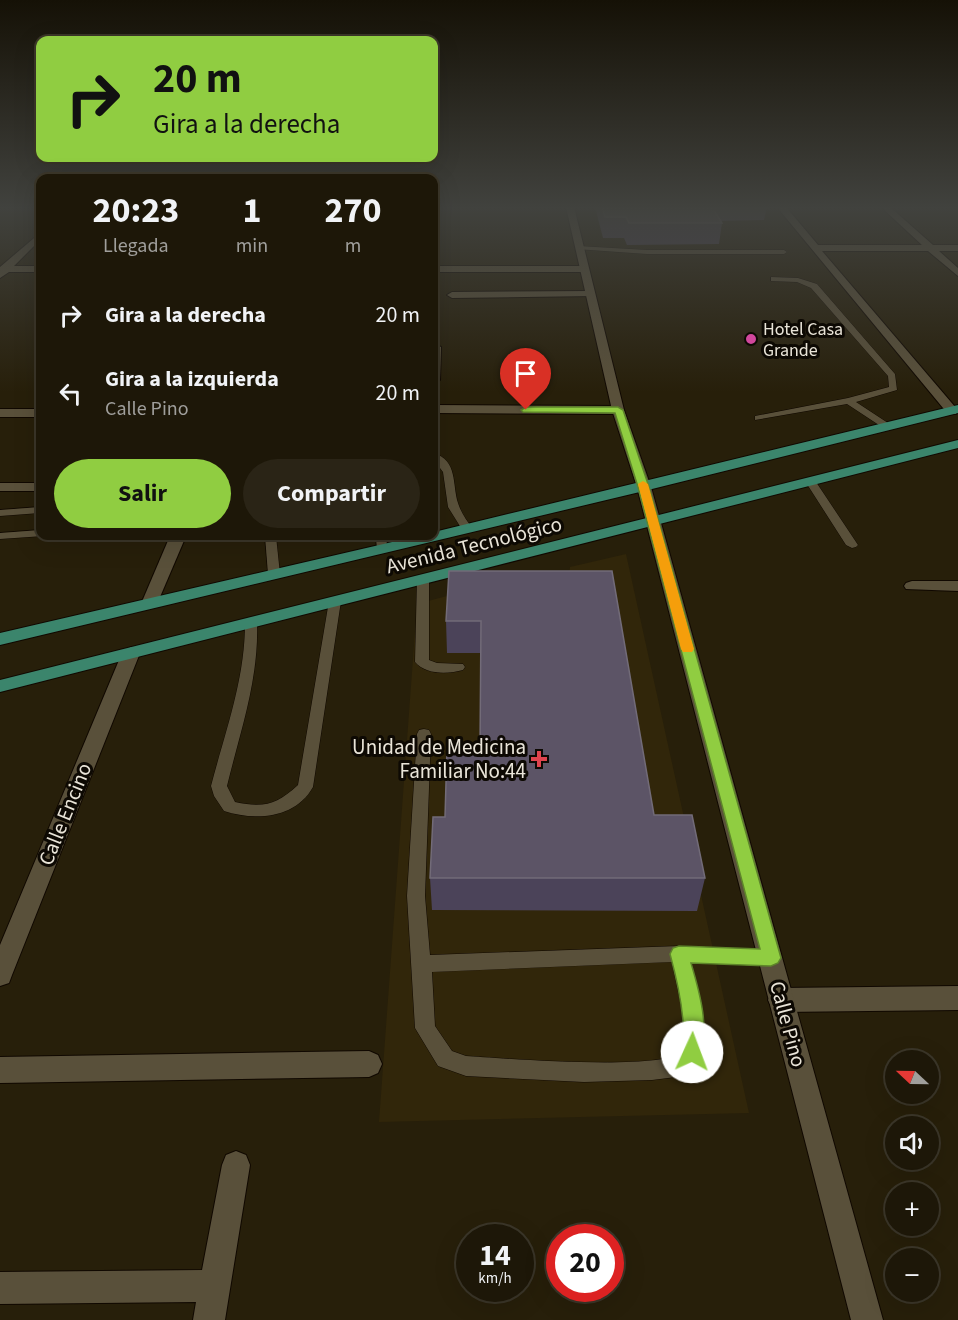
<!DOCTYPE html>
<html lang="es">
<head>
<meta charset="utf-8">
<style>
  body { margin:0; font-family:"Source Sans 3",sans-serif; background:#2a2416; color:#f1f3f6; height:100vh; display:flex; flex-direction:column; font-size:22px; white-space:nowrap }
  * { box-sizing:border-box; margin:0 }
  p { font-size:20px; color:#a09f9c }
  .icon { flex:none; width:33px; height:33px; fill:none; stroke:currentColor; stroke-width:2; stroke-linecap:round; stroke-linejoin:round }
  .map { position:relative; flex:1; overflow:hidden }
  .panel { position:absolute; left:36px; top:174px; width:402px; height:366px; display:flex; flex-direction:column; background:#1d1708; border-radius:12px; box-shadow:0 6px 24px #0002,0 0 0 2px #3b3629 }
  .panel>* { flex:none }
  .guide { position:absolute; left:36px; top:36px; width:402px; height:126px; border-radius:12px; box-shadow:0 6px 24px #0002,0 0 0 2px #3b3629; background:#90cd41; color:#111; overflow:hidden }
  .needle { width:39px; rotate:292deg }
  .fabs { position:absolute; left:885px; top:1050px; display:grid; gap:12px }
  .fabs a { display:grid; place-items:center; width:54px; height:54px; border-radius:50%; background:#1d1708; box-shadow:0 6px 24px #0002,0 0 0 2px #3b3629; font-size:30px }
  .speed { position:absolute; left:456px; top:1224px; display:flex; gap:12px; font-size:30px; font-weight:700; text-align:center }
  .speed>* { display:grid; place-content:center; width:78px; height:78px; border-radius:50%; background:#1d1708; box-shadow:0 6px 24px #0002,0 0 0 2px #3b3629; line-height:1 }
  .speed small { font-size:15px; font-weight:400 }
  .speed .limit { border:9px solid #d22; background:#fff; color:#111 }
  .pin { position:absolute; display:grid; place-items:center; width:51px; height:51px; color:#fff; margin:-62px -26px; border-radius:50% 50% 50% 0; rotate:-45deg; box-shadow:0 0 6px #0007 }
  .pin .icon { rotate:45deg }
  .me { position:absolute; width:66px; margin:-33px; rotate:2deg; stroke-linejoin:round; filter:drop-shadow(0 0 4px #0008) }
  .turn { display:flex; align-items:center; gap:21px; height:126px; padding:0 18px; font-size:27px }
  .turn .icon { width:78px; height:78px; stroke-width:2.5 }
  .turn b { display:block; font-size:42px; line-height:51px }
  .eta { display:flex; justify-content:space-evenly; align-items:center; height:102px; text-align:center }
  .eta b { font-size:36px; font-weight:700; line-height:42px }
  .cta { display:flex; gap:12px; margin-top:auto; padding:12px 18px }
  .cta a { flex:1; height:69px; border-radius:36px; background:#90cd41; color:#111; font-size:24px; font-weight:700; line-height:69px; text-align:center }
  .cta a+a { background:#2a2416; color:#f1f3f6 }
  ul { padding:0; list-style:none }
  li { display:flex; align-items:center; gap:18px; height:78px; padding:0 18px }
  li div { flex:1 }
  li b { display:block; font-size:22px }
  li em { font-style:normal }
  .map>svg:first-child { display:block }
  .built { fill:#31260a }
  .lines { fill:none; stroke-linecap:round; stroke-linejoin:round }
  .service-casing { stroke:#100800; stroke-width:1 }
  .minor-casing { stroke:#100800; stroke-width:2 }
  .tertiary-casing { stroke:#100800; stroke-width:2 }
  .secondary-casing { stroke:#100800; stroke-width:2 }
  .primary-casing { stroke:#100800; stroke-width:2 }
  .service { fill:#59503a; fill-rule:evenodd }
  .minor { fill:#59503a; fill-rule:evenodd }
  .tertiary { fill:#59503a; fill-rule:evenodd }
  .secondary { fill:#59503a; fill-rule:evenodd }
  .primary { fill:#3b856c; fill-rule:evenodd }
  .wall { fill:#4b4359 }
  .building { fill:#5c5466; stroke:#726b78; stroke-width:1.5 }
  .route { fill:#90cd41; stroke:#5e852a; stroke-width:1.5 }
  .slow { fill:#f59e0b }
  .hotel-dot { fill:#d1479c; stroke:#0d0903; stroke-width:2 }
  .health-dot { fill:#e0444e; stroke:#0d0903; stroke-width:2 }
  .labels { text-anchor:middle; stroke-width:6; stroke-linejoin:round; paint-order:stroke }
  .far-poi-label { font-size:18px; fill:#e9e4d8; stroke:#0d0903; text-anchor:start }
  .street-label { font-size:21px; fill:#e9e4d8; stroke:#0d0903 }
  .poi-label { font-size:21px; fill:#e9e4d8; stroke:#0d0903; text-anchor:end }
</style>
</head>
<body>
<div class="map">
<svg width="958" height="1320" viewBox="0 0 958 1320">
  <rect width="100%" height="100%" fill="#271f0a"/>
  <polygon class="built" points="626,554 749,1113 379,1122 417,604 499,582 569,576 570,567"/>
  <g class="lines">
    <g class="service-casing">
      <g id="service">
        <polygon points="578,246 647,250 784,250 787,252 784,254 647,254 576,249"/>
        <polygon points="771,277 798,278 817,284 895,374 897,390 856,402 891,425 891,429 885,429 847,404 755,420 755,416 848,398 889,387 888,376 811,288 797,282 771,281"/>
        <path d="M434,453c24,8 18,31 24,50 3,10 9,18 15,26l-2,2h-8l-15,-24 -5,-35 -9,-12z"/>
        <polygon points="810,478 814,479 858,545 856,547 852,548 846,545 805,481"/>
        <polygon points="40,507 40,513 0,516 0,510"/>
        <polygon points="40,530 40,536 44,536 0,539 0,533"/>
        <polygon points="265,536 276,536 280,574 278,577 270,577 268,574"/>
        <polygon points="376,536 388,536 385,551 377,551"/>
        <path d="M423,575l6,4v81l8,3 26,1 2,3 -2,3c-15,4 -37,5 -48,-8l2,-83z"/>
        <path d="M335,597l6,4 -28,186c-18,32 -58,34 -89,24l-10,-15 -3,-10c14,-54 34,-106 34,-163l6,-4 6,4c2,57 -17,109 -30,163l8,16c29,6 41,3 63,-17l31,-184z"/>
        <path d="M424,729l5,1 2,4 -6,162 5,59 249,-9 92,4 6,2 3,6 -3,6 -6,2 -80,-3c9,35 19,70 4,105l-19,9 -24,3 -68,2 -118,-6 -28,-10 -23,-38 -8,-132 10,-162 2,-4zM672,962l10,46 2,30 -2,13c-13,21 -185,7 -216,5l-14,-5 -17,-25 -3,-54z"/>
      </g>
    </g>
    <g class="minor-casing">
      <g id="minor">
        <polygon points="777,207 786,207 818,245 922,245 881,207 890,207 933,245 958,245 958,251 939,251 958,268 958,276 928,251 822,251 956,408 956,414 948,414"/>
        <polygon points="40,233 40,240 14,266 40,266 40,272 9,272 0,278 0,267"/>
        <polygon points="434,266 583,266 588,269 583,272 434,272"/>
        <polygon points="590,291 594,292 594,296 452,298 447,295 452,292"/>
        <polygon points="434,344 441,347 440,380 434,384"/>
        <rect x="0" y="483" width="40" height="8"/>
        <polygon points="170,536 186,536 157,604 149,609 143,608 141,604"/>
        <polygon points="912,581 958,581 958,591 906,589 904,586 906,583"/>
        <polygon points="131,647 140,653 12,975 9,983 0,986 0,945 122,653"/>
        <polygon points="958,986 958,1010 781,1012 772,1008 768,1000 772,992 781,988"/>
        <polygon points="369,1051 378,1055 382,1064 378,1073 369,1077 0,1083 0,1057"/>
        <polygon points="236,1151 246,1155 250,1165 225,1320 193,1320 196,1302 0,1304 0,1272 202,1270 222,1165 226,1155"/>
      </g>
    </g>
    <g class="tertiary-casing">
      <polygon id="tertiary" points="566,207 574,207 624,410 651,487 883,1320 851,1320 637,487 612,410"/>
    </g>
    <g class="secondary-casing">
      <g id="secondary">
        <polygon points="434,405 618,406 624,410 618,414 434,413"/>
        <rect x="0" y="409" width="40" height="8"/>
      </g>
    </g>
    <g class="primary-casing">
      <g id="primary">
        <polygon points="958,405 958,413 644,491 0,645 0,633 418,536 434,536 434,532"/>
        <polygon points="958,440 958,448 0,692 0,680"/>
      </g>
    </g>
    <use href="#service" class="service"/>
    <use href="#minor" class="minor"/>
    <use href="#tertiary" class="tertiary"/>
    <use href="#secondary" class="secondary"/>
    <use href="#primary" class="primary"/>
  </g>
  <g class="wall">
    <polygon points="595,207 767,207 764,220 721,221 722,223 719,244 627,245 624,238 603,238"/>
    <polygon points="449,571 654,815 705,878 697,911 432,910 430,878 445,817 480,749 481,653 447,653 446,621"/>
  </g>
  <g class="building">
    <polygon points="602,207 712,207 722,223 629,223 626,217 605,217"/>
    <polygon points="449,571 612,571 654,815 692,815 705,878 430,878 433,817 445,817 447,749 480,749 481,621 446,621"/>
  </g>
  <linearGradient id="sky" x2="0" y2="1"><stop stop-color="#151106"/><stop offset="0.53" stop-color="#41423e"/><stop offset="1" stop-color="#41423e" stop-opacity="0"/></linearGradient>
  <rect width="958" height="392" fill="url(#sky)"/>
  <path class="route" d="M526,407h92l5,3 26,77 132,471 -3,5 -7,3 -80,-3c8,27 20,68 8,96l-7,3 -7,-3c-6,-12 -1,-25 -2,-38 -2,-24 -7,-45 -13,-67l3,-6 6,-2 81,3 -122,-462 -23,-74 -92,-1 -2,-2z"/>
  <polygon class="slow" points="643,481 648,484 694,649 692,652 683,652 681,649 638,484"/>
  <circle class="hotel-dot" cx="751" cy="339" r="6"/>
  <path class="health-dot" d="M536 750h6v6h6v6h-6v6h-6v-6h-6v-6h6z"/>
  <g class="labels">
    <g class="far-poi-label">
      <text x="763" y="335">Hotel Casa<tspan x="763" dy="21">Grande</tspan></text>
    </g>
    <g class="street-label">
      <text transform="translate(474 545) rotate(-14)" y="7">Avenida Tecnológico</text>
      <text transform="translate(65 814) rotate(-68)" y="7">Calle Encino</text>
      <text transform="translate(788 1024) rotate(75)" y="7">Calle Pino</text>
    </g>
    <g class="poi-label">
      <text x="526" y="754">Unidad de Medicina<tspan x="526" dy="24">Familiar No:44</tspan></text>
    </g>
  </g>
</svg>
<div class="fabs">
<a><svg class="needle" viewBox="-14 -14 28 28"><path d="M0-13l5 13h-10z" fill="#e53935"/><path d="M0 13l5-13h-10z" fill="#a09f9c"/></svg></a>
<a><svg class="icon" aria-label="sound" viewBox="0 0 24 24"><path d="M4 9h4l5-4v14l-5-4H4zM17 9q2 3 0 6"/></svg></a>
<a>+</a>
<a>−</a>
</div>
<div class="speed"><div>14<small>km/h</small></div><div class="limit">20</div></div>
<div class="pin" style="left:526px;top:410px;background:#d93025"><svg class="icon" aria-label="arrive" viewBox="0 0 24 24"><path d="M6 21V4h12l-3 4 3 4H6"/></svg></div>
<svg class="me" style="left:692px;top:1052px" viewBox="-20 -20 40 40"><circle r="19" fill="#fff"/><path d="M0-13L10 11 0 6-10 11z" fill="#90cd41"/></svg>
<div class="guide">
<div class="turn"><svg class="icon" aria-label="right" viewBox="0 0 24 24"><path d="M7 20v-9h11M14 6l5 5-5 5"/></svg><div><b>20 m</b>Gira a la derecha</div></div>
</div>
<section class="panel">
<div class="eta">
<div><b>20:23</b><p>Llegada</p></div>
<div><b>1</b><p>min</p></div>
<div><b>270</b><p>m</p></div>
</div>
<ul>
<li><svg class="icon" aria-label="right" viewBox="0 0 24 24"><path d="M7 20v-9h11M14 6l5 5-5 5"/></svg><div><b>Gira a la derecha</b></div><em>20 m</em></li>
<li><svg class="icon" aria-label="left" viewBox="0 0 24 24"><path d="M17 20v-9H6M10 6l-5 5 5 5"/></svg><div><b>Gira a la izquierda</b><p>Calle Pino</p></div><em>20 m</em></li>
</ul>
<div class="cta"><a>Salir</a><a>Compartir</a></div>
</section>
</div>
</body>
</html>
